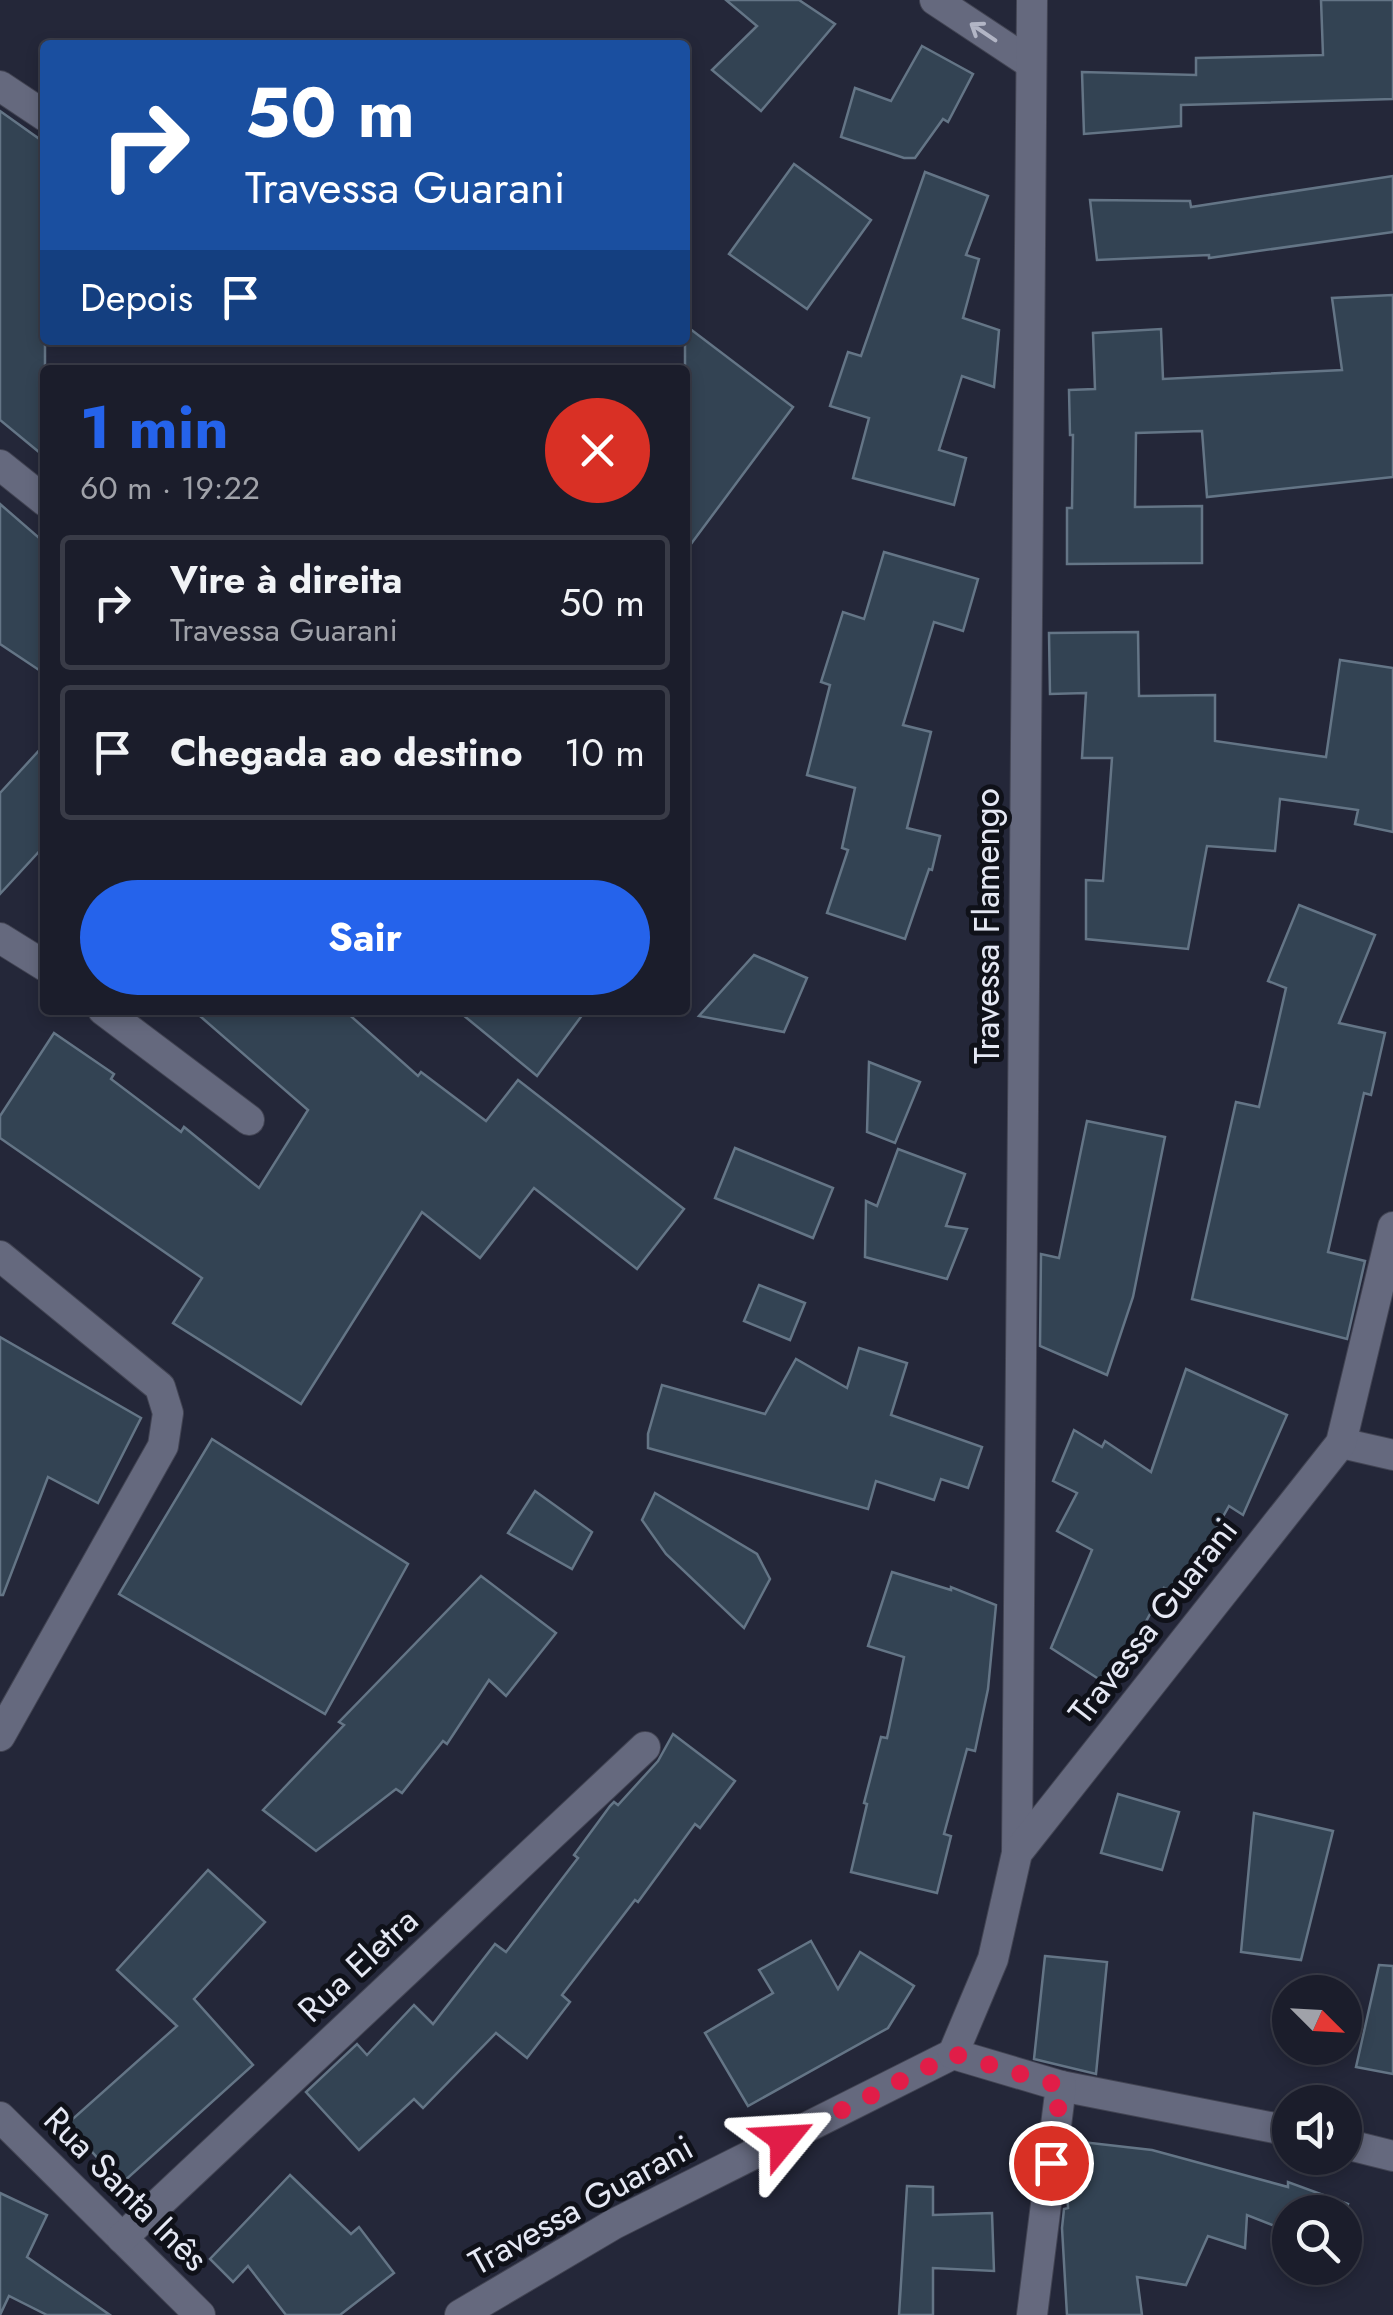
<!DOCTYPE html>
<html lang="pt">
<head>
<meta charset="utf-8">
<style>
  body { margin:0; font-family:Jost,sans-serif; background:#282a37; color:#f1f3f6; height:100vh; display:flex; flex-direction:column; font-size:38px; white-space:nowrap }
  * { box-sizing:border-box; margin:0 }
  p { font-size:32px; color:#a0a2a9 }
  .icon { flex:none; width:55px; height:55px; fill:none; stroke:currentColor; stroke-width:2; stroke-linecap:round; stroke-linejoin:round }
  .map { position:relative; flex:1; overflow:hidden }
  .side { position:absolute; left:40px; top:365px; width:650px; height:650px; display:flex; flex-direction:column; background:#1b1d2b; border-radius:10px; box-shadow:0 5px 15px #0003,0 0 0 2px #393b47 }
  .side>* { flex:none }
  .banner { position:absolute; left:40px; top:40px; width:650px; height:305px; border-radius:10px; box-shadow:0 5px 15px #0003,0 0 0 2px #393b47; background:#1a4fa0; color:#fff; overflow:hidden }
  .needle { width:65px; rotate:114deg }
  .buttons { position:absolute; left:1272px; top:1975px; display:grid; gap:20px }
  .buttons a { display:grid; place-items:center; width:90px; height:90px; border-radius:50%; background:#1b1d2b; box-shadow:0 5px 15px #0003,0 0 0 2px #393b47; font-size:50px }
  .pin { position:absolute; display:grid; place-items:center; width:85px; height:85px; color:#fff; margin:-42px; border:5px solid #fff; border-radius:50%; box-shadow:0 2px 10px #0007 }
  .me { position:absolute; width:110px; margin:-55px; rotate:63deg; stroke-linejoin:round; filter:drop-shadow(0 0 8px #0008) }
  .turn { display:flex; align-items:center; gap:35px; height:210px; padding:0 40px; font-size:45px }
  .turn .icon { width:130px; height:130px; stroke-width:2.5 }
  .turn b { display:block; font-size:70px; line-height:85px }
  .then { display:flex; align-items:center; height:95px; padding:0 40px; background:#0003; gap:20px; font-size:38px }
  .round { display:grid; place-items:center; flex:none; width:105px; height:105px; border-radius:52px; background:#282a37 }
  .headline { display:flex; align-items:center; justify-content:space-between; height:170px; padding:0 40px }
  h1 { font-size:60px; font-weight:700; line-height:75px; color:#2563eb }
  .button { display:flex; gap:20px; margin-top:auto; padding:20px 40px }
  .button a { flex:1; height:115px; border-radius:60px; background:#2563eb; color:#fff; font-size:40px; font-weight:700; line-height:115px; text-align:center }
  ul { padding:0; list-style:none }
  li { display:flex; align-items:center; gap:30px; height:135px; margin:0 20px 15px; padding:0 20px; border:5px solid #393b47; border-radius:10px }
  li div { flex:1 }
  li b { display:block; font-size:38px }
  li em { font-style:normal }
  .map>svg:first-child { display:block }
  .building { fill:#334353; stroke:#647586; stroke-width:2.5 }
  .lines { fill:none; stroke-linecap:round; stroke-linejoin:round }
  .minor-casing { stroke:#424453; stroke-width:32 }
  .minor { stroke:#65697e; stroke-width:30 }
  .oneway { stroke:#b2b5c5 }
  .route { stroke:#e11d48; stroke-width:18; stroke-dasharray:0 32.4 }
  .labels { text-anchor:middle; stroke-width:10; stroke-linejoin:round; paint-order:stroke }
  .street-label { font-size:35px; fill:#e5e8f4; stroke:#0f1119 }
</style>
</head>
<body>
<div class="map">
<svg width="1393" height="2315" viewBox="0 0 1393 2315">
  <rect width="100%" height="100%" fill="#242739"/>
  <g class="building">
    <polygon points="726,0 799,0 835,24 761,111 712,70 757,26"/>
    <polygon points="1321,0 1393,0 1393,99 1181,105 1181,126 1084,134 1082,72 1196,75 1196,58 1323,55"/>
    <polygon points="922,46 973,74 948,122 943,119 915,158 904,158 841,137 855,88 891,101"/>
    <polygon points="0,111 45,143 45,457 0,420"/>
    <polygon points="794,164 871,220 807,309 729,254"/>
    <polygon points="925,172 988,196 966,255 979,259 963,318 999,330 994,387 962,376 939,450 966,458 954,505 853,478 869,418 830,406 848,352 861,356"/>
    <polygon points="1393,176 1393,232 1209,258 1209,255 1097,260 1090,200 1190,201 1191,207"/>
    <polygon points="1393,295 1393,477 1207,497 1202,431 1136,433 1135,507 1202,506 1202,563 1067,564 1067,508 1072,508 1073,435 1070,435 1069,390 1095,389 1093,333 1161,329 1163,379 1342,370 1332,298"/>
    <polygon points="685,325 793,407 685,552"/>
    <polygon points="0,504 45,543 45,674 0,644"/>
    <polygon points="884,552 978,579 963,631 934,622 903,725 931,732 907,828 940,836 932,870 929,869 905,939 827,913 848,850 842,848 855,788 807,775 830,685 821,682 843,612 864,619"/>
    <polygon points="1138,632 1139,696 1215,695 1215,741 1326,757 1340,660 1393,668 1393,832 1355,824 1358,810 1280,799 1275,851 1207,846 1188,949 1086,939 1086,880 1103,881 1112,758 1082,758 1086,693 1050,694 1049,633"/>
    <polygon points="45,744 45,845 0,894 0,793"/>
    <polygon points="1299,905 1375,935 1339,1023 1385,1033 1371,1095 1364,1093 1328,1252 1365,1261 1347,1339 1192,1299 1236,1102 1259,1107 1286,988 1268,981"/>
    <polygon points="754,955 807,978 784,1032 699,1016"/>
    <polygon points="193,1010 344,1010 418,1076 421,1072 486,1121 518,1080 684,1209 637,1269 534,1188 480,1258 422,1212 301,1404 173,1323 202,1278 0,1138 0,1116 54,1033 114,1074 111,1079 181,1132 184,1127 259,1188 308,1110"/>
    <polygon points="457,1010 586,1010 537,1076"/>
    <polygon points="869,1062 920,1082 895,1143 867,1132"/>
    <polygon points="1087,1121 1165,1137 1133,1297 1107,1375 1040,1346 1041,1254 1059,1258"/>
    <polygon points="735,1148 833,1188 813,1238 715,1198"/>
    <polygon points="898,1149 965,1174 946,1226 967,1229 947,1279 865,1257 866,1201 877,1206"/>
    <polygon points="759,1285 805,1303 790,1340 744,1321"/>
    <polygon points="0,1337 141,1418 98,1503 48,1477 3,1595 0,1595"/>
    <polygon points="859,1348 907,1363 891,1415 982,1447 968,1488 941,1479 934,1500 876,1481 868,1509 648,1448 648,1434 662,1385 765,1414 796,1359 847,1388"/>
    <polygon points="1186,1369 1287,1415 1243,1515 1229,1506 1179,1595 1164,1588 1111,1687 1051,1648 1092,1550 1057,1531 1077,1493 1053,1481 1074,1430 1102,1447 1105,1441 1151,1472"/>
    <polygon points="212,1439 408,1564 325,1714 119,1594"/>
    <polygon points="535,1491 592,1532 572,1569 508,1533"/>
    <polygon points="655,1493 757,1554 770,1579 744,1628 666,1554 642,1520"/>
    <polygon points="892,1572 951,1590 951,1587 996,1605 988,1689 975,1751 967,1749 944,1834 951,1836 937,1893 851,1872 867,1804 864,1803 881,1737 887,1738 904,1657 868,1646"/>
    <polygon points="481,1576 556,1633 506,1696 489,1680 447,1744 443,1741 402,1793 396,1789 316,1851 263,1810 344,1725 339,1722"/>
    <polygon points="673,1734 735,1781 700,1828 695,1824 638,1902 635,1900 562,1995 570,2002 527,2058 496,2033 423,2108 414,2099 359,2150 306,2092 357,2044 367,2055 414,2005 433,2024 495,1944 506,1952 578,1858 574,1855 610,1806 614,1802 618,1805 658,1761"/>
    <polygon points="1118,1794 1179,1812 1162,1870 1101,1853"/>
    <polygon points="1254,1813 1333,1831 1301,1960 1241,1952"/>
    <polygon points="208,1870 265,1922 194,1999 253,2065 121,2184 67,2124 177,2026 117,1970"/>
    <polygon points="811,1941 838,1989 860,1952 914,1986 888,2028 748,2106 705,2033 773,1993 759,1970"/>
    <polygon points="1045,1956 1107,1962 1096,2074 1034,2059"/>
    <polygon points="1379,1965 1393,1966 1393,2074 1356,2067"/>
    <polygon points="1073,2141 1152,2150 1288,2187 1288,2182 1348,2204 1345,2213 1290,2212 1290,2232 1247,2215 1245,2248 1208,2236 1186,2285 1137,2277 1142,2315 1067,2315 1062,2228 1064,2209 1068,2208 1067,2185"/>
    <polygon points="290,2175 351,2234 359,2227 394,2273 340,2315 286,2315 248,2266 233,2282 210,2259"/>
    <polygon points="907,2186 933,2187 933,2215 992,2213 994,2271 933,2268 933,2315 899,2315"/>
    <polygon points="0,2193 47,2215 27,2257 110,2315 47,2315 9,2296 0,2315"/>
  </g>
  <g class="lines">
    <g class="minor-casing">
      <g id="minor">
        <polyline points="935,0 1030,63"/>
        <polyline points="0,86 45,116"/>
        <polyline points="0,465 45,501"/>
        <polyline points="0,938 45,966"/>
        <polyline points="103,1010 249,1120"/>
        <polyline points="0,1256 160,1387 168,1413 163,1446 0,1736"/>
        <polyline points="1341,1443 1393,1455"/>
        <polyline points="1017,1853 1032,0"/>
        <polyline points="1061,2086 1290,2131"/>
        <polyline points="0,2117 200,2315"/>
        <polyline points="1345,2144 1393,2156"/>
        <polyline points="122,2238 645,1747"/>
        <polyline points="460,2315 614,2224 953,2054"/>
        <polyline points="1032,2315 1061,2086 953,2054 993,1959 1017,1853 1341,1443 1393,1227"/>
      </g>
    </g>
    <use href="#minor" class="minor"/>
  </g>
  <defs><path id="oneway-shaft" d="M-6 0H5M1.5-3L5.5 0L1.5 3" fill="none" stroke-width="1.6" stroke-linecap="round" stroke-linejoin="round" transform="scale(2.5)"/></defs>
  <use class="oneway" href="#oneway-shaft" transform="translate(983 32) rotate(-146)"/>
  <g class="lines">
    <polyline class="route" points="784,2139 954,2054 1061,2086 1051,2163"/>
  </g>
  <g class="labels">
    <g class="street-label">
      <text transform="translate(987 926) rotate(-90)" y="12">Travessa Flamengo</text>
      <text transform="translate(1153 1621) rotate(-52)" y="12">Travessa Guarani</text>
      <text transform="translate(358 1965) rotate(-43)" y="12">Rua Eletra</text>
      <text transform="translate(126 2189) rotate(45)" y="12">Rua Santa Inês</text>
      <text transform="translate(581 2205) rotate(-29)" y="12">Travessa Guarani</text>
    </g>
  </g>
</svg>
<div class="buttons">
<a><svg class="needle" viewBox="-14 -14 28 28"><path d="M0-13l5 13h-10z" fill="#e53935"/><path d="M0 13l5-13h-10z" fill="#a0a2a9"/></svg></a>
<a><svg class="icon" aria-label="sound" viewBox="0 0 24 24"><path d="M4 9h4l5-4v14l-5-4H4zM17 9q2 3 0 6"/></svg></a>
<a><svg class="icon" aria-label="search" viewBox="0 0 24 24"><circle cx="10" cy="10" r="6"/><path d="M15 15l6 6"/></svg></a>
</div>
<div class="pin" style="left:1051px;top:2163px;background:#d93025"><svg class="icon" aria-label="arrive" viewBox="0 0 24 24"><path d="M6 21V4h12l-3 4 3 4H6"/></svg></div>
<svg class="me" style="left:784px;top:2139px" viewBox="-20 -20 40 40"><path d="M0-17L14 15 0 8-14 15z" fill="#e11d48" stroke="#fff" stroke-width="4"/></svg>
<div class="banner">
<div class="turn"><svg class="icon" aria-label="right" viewBox="0 0 24 24"><path d="M7 20v-9h11M14 6l5 5-5 5"/></svg><div><b>50 m</b>Travessa Guarani</div></div>
<div class="then">Depois<svg class="icon" aria-label="arrive" viewBox="0 0 24 24"><path d="M6 21V4h12l-3 4 3 4H6"/></svg></div>
</div>
<section class="side">
<div class="headline"><div><h1>1 min</h1><p>60 m · 19:22</p></div><a class="round" style="background:#d93025;color:#fff"><svg class="icon" aria-label="close" viewBox="0 0 24 24"><path d="M6 6l12 12M18 6L6 18"/></svg></a></div>
<ul>
<li><svg class="icon" aria-label="right" viewBox="0 0 24 24"><path d="M7 20v-9h11M14 6l5 5-5 5"/></svg><div><b>Vire à direita</b><p>Travessa Guarani</p></div><em>50 m</em></li>
<li><svg class="icon" aria-label="arrive" viewBox="0 0 24 24"><path d="M6 21V4h12l-3 4 3 4H6"/></svg><div><b>Chegada ao destino</b></div><em>10 m</em></li>
</ul>
<div class="button"><a>Sair</a></div>
</section>
</div>
</body>
</html>
